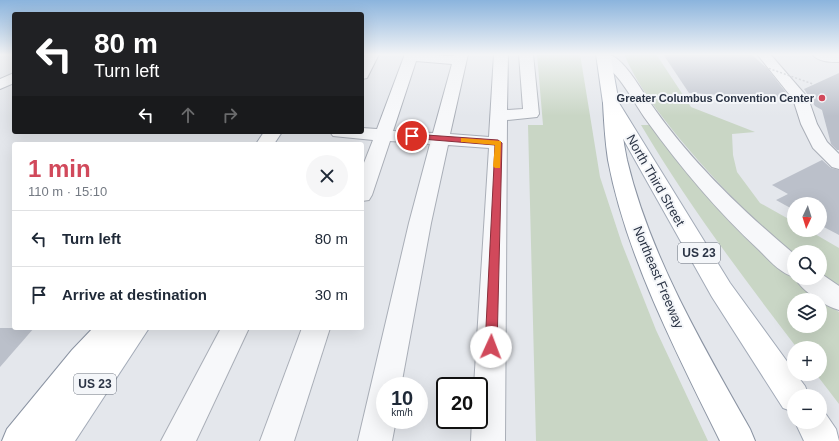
<!DOCTYPE html>
<html lang="en">
<head>
<meta charset="utf-8">
<style>
  body { margin:0; font-family:Arial,sans-serif; background:#f6f6f7; color:#1f2937; height:100vh; display:flex; flex-direction:column; font-size:15px; white-space:nowrap }
  * { box-sizing:border-box; margin:0 }
  p { font-size:13px; color:#747a83 }
  .icon { flex:none; width:22px; height:22px; fill:none; stroke:currentColor; stroke-width:2; stroke-linecap:round; stroke-linejoin:round }
  .map { position:relative; flex:1; overflow:hidden }
  .details { position:absolute; left:12px; top:142px; width:352px; height:188px; display:flex; flex-direction:column; background:#fff; border-radius:4px; box-shadow:0 4px 16px #0002 }
  .details>* { flex:none }
  .banner { position:absolute; left:12px; top:12px; width:352px; height:122px; border-radius:4px; box-shadow:0 4px 16px #0002; background:#202124; color:#fff; overflow:hidden }
  .needle { width:26px; rotate:184deg }
  .tools { position:absolute; left:787px; top:197px; display:grid; gap:8px }
  .tools a { display:grid; place-items:center; width:40px; height:40px; border-radius:50%; background:#fff; box-shadow:0 4px 16px #0002; font-size:20px }
  .speed { position:absolute; left:376px; top:377px; display:flex; gap:8px; font-size:20px; font-weight:700; text-align:center }
  .speed>* { display:grid; place-content:center; width:52px; height:52px; border-radius:50%; background:#fff; box-shadow:0 4px 16px #0002; line-height:1 }
  .speed small { font-size:10px; font-weight:400 }
  .speed .limit { border:2px solid #111; border-radius:6px; background:#fff; color:#111 }
  .pin { position:absolute; display:grid; place-items:center; width:34px; height:34px; color:#fff; margin:-17px; border:2px solid #fff; border-radius:50%; box-shadow:0 1px 4px #0007 }
  .me { position:absolute; width:44px; margin:-22px; rotate:2deg; stroke-linejoin:round; filter:drop-shadow(0 0 3px #0008) }
  .turn { display:flex; align-items:center; gap:14px; height:84px; padding:0 16px; font-size:18px }
  .turn .icon { width:52px; height:52px; stroke-width:2.5 }
  .turn b { display:block; font-size:28px; line-height:34px }
  .lanes { display:flex; align-items:center; height:38px; padding:0 16px; background:#0003; justify-content:center; gap:20px; direction:ltr }
  .lanes .off { opacity:.35 }
  .round { display:grid; place-items:center; flex:none; width:42px; height:42px; border-radius:21px; background:#f6f6f7 }
  .headline { display:flex; align-items:center; justify-content:space-between; height:68px; padding:0 16px }
  h1 { font-size:24px; font-weight:800; line-height:30px; color:#d1495b }
  ul { padding:0; list-style:none }
  li { display:flex; align-items:center; gap:12px; height:56px; padding:0 16px; border-top:1px solid #e0e1e3 }
  li div { flex:1 }
  li b { display:block; font-size:15px }
  li em { font-style:normal }
  .map>svg:first-child { display:block }
  .green { fill:#c9d6c5; fill-rule:evenodd }
  .building { fill:#bbc0ca }
  .lines { fill:none; stroke-linecap:round; stroke-linejoin:round }
  .minor-casing { stroke:#a9aeb7; stroke-width:2 }
  .major-casing { stroke:#a3abb8; stroke-width:2 }
  .highway-casing { stroke:#8b94a3; stroke-width:2 }
  .minor { fill:#f7f8fa; fill-rule:evenodd }
  .major { fill:#fff; fill-rule:evenodd }
  .highway { fill:#fff; fill-rule:evenodd }
  .path-bridge { stroke:#c2c5cb; stroke-width:1.5; stroke-dasharray:2 2; stroke-linecap:butt }
  .route { fill:#d1495b; stroke:#882f3b }
  .slow { fill:#f59e0b }
  .poi-dot { fill:#d1495b; stroke:#f4f6f9; stroke-width:1.5 }
  .labels { text-anchor:middle; stroke-width:4; stroke-linejoin:round; paint-order:stroke }
  .far-poi-label { font-size:11px; font-weight:bold; fill:#2b3445; stroke:#f4f6f9; text-anchor:end }
  .shield { fill:#f4f6f9; stroke:#676e7b; stroke-width:1 }
  .shield-label { font-size:12px; font-weight:bold; fill:#2b3445 }
  .street-label { font-size:13px; fill:#2b3445; stroke:#f4f6f9 }
</style>
</head>
<body>
<div class="map">
<svg width="839" height="441" viewBox="0 0 839 441">
  <rect width="100%" height="100%" fill="#e4e7ec"/>
  <g class="green">
    <polygon points="537,54 580,54 600,177 622,244 656,330 708,441 536,441 528,125 543,125"/>
    <path d="M624,54h32l35,53 64,25 -23,2 1,21 4,17 23,31 34,19v8h14l31,18v41l-19,-13v-24h-26v4c-41,-36 -80,-76 -115,-118 -21,-26 -42,-53 -55,-84z"/>
    <path d="M641,125h9c33,44 67,87 107,124 26,23 53,44 82,63v92l-23,-30h4v-26h-23c-55,-72 -110,-145 -156,-223zM794,300h26v26h-26z"/>
  </g>
  <g class="building">
    <polygon points="663,54 751,54 767,68 791,99 689,93"/>
    <polygon points="839,73 839,150 837,150 831,144 822,110 815,106 804,89"/>
    <polygon points="822,160 831,168 839,170 839,235 820,225 820,204 794,204 794,210 776,200 788,194 772,185"/>
    <polygon points="0,328 34,328 0,367"/>
  </g>
  <g class="lines">
    <g class="minor-casing">
      <g id="minor">
        <polygon points="366,54 379,54 367,78 362,79 362,62"/>
        <path d="M405,54l49,2v-2h14l-18,80 39,3 5,-83h14l-1,56 16,-1 -4,-55h14l6,60 -2,3 -30,3 -2,321h-34l1,-21h7v-34h-5l15,-238 -41,-3 -17,78 -30,163h-16v34h11l-4,21h-34l51,-218 21,-79 -40,-3 -18,54 -3,5 -7,1v-33l11,-28 -40,-4 -3,-4h32v-4l15,1zM416,61l36,3 -19,69 -40,-2z"/>
        <path d="M599,54c3,0 7,0 9,0 14,4 28,27 35,38 40,62 95,115 151,162v23c-14,-4 -25,-17 -35,-27 -42,-39 -78,-82 -112,-129 -15,-21 -26,-46 -48,-61l-2,-3z"/>
        <polygon points="757,54 770,54 808,98 817,124 827,142 839,154 839,169 832,167 813,148 801,124 793,99"/>
        <path d="M812,54h27v8c-9,0 -21,0 -27,-8z"/>
        <polygon points="14,73 14,83 0,89 0,79"/>
        <path d="M820,273l19,13v24c-14,-4 -37,-19 -44,-32h25z"/>
        <polygon points="221,328 249,328 196,441 161,441"/>
        <polygon points="302,328 330,328 294,441 260,441"/>
      </g>
    </g>
    <g class="major-casing">
      <g id="major">
        <polygon points="596,54 610,54 619,103 730,283 794,371 794,374 796,374 805,386 809,396 794,396 794,412 783,408 712,297 603,103"/>
        <polygon points="264,132 282,132 274,144 256,144"/>
        <polygon points="119,328 149,328 75,441 38,441 43,429"/>
        <polygon points="820,409 823,410 836,429 839,441 804,441 795,422 820,422"/>
      </g>
    </g>
    <g class="highway-casing">
      <g id="highway">
        <path d="M611,98l6,2 2,3c2,19 4,38 8,57 23,96 75,184 123,269l5,12h-35c-43,-87 -94,-185 -112,-281 -3,-19 -4,-38 -5,-57l2,-3z"/>
        <polygon points="93,328 125,328 121,336 92,368 40,441 2,441 7,429 72,350"/>
      </g>
    </g>
    <use href="#minor" class="minor"/>
    <use href="#major" class="major"/>
    <use href="#highway" class="highway"/>
    <polyline class="path-bridge" points="765,67 813,84"/>
  </g>
  <linearGradient id="sky" x2="0" y2="1"><stop stop-color="#8bb4dd"/><stop offset="0.47" stop-color="#f3f4f6"/><stop offset="1" stop-color="#f3f4f6" stop-opacity="0"/></linearGradient>
  <rect width="839" height="116" fill="url(#sky)"/>
  <polygon class="route" points="412,134 498,140 502,143 497,347 495,350 491,352 487,350 485,347 495,145 409,138 409,135"/>
  <polygon class="slow" points="461,138 501,141 500,168 495,168 493,166 495,145 464,142 461,142"/>
  <circle class="poi-dot" cx="822" cy="98" r="4"/>
  <g class="labels">
    <g class="far-poi-label">
      <text x="814" y="102">Greater Columbus Convention Center</text>
    </g>
    <g class="shield">
      <rect x="678" y="243" width="42" height="20" rx="3"/>
      <rect x="74" y="374" width="42" height="20" rx="3"/>
    </g>
    <g class="shield-label">
      <text x="699" y="257">US 23</text>
      <text x="95" y="388">US 23</text>
    </g>
    <g class="street-label">
      <text transform="translate(656 180) rotate(60)" y="5">North Third Street</text>
      <text transform="translate(659 277) rotate(67)" y="5">Northeast Freeway</text>
    </g>
  </g>
</svg>
<div class="tools">
<a><svg class="needle" viewBox="-14 -14 28 28"><path d="M0-13l5 13h-10z" fill="#e53935"/><path d="M0 13l5-13h-10z" fill="#747a83"/></svg></a>
<a><svg class="icon" aria-label="search" viewBox="0 0 24 24"><circle cx="10" cy="10" r="6"/><path d="M15 15l6 6"/></svg></a>
<a><svg class="icon" aria-label="layers" viewBox="0 0 24 24"><path d="M12 4l9 5-9 5-9-5zM3 14l9 5 9-5"/></svg></a>
<a>+</a>
<a>−</a>
</div>
<div class="speed"><div>10<small>km/h</small></div><div class="limit">20</div></div>
<div class="pin" style="left:412px;top:136px;background:#d93025"><svg class="icon" aria-label="arrive" viewBox="0 0 24 24"><path d="M6 21V4h12l-3 4 3 4H6"/></svg></div>
<svg class="me" style="left:491px;top:347px" viewBox="-20 -20 40 40"><circle r="19" fill="#fff"/><path d="M0-13L10 11 0 6-10 11z" fill="#d1495b"/></svg>
<div class="banner">
<div class="turn"><svg class="icon" aria-label="left" viewBox="0 0 24 24"><path d="M17 20v-9H6M10 6l-5 5 5 5"/></svg><div><b>80 m</b>Turn left</div></div>
<div class="lanes"><svg class="icon" aria-label="left" viewBox="0 0 24 24"><path d="M17 20v-9H6M10 6l-5 5 5 5"/></svg><svg class="icon off" aria-label="ahead" viewBox="0 0 24 24"><path d="M12 20V5M6 11l6-6 6 6"/></svg><svg class="icon off" aria-label="right" viewBox="0 0 24 24"><path d="M7 20v-9h11M14 6l5 5-5 5"/></svg></div>
</div>
<section class="details">
<div class="headline"><div><h1>1 min</h1><p>110 m · 15:10</p></div><a class="round"><svg class="icon" aria-label="close" viewBox="0 0 24 24"><path d="M6 6l12 12M18 6L6 18"/></svg></a></div>
<ul>
<li><svg class="icon" aria-label="left" viewBox="0 0 24 24"><path d="M17 20v-9H6M10 6l-5 5 5 5"/></svg><div><b>Turn left</b></div><em>80 m</em></li>
<li><svg class="icon" aria-label="arrive" viewBox="0 0 24 24"><path d="M6 21V4h12l-3 4 3 4H6"/></svg><div><b>Arrive at destination</b></div><em>30 m</em></li>
</ul>
</section>
</div>
</body>
</html>
